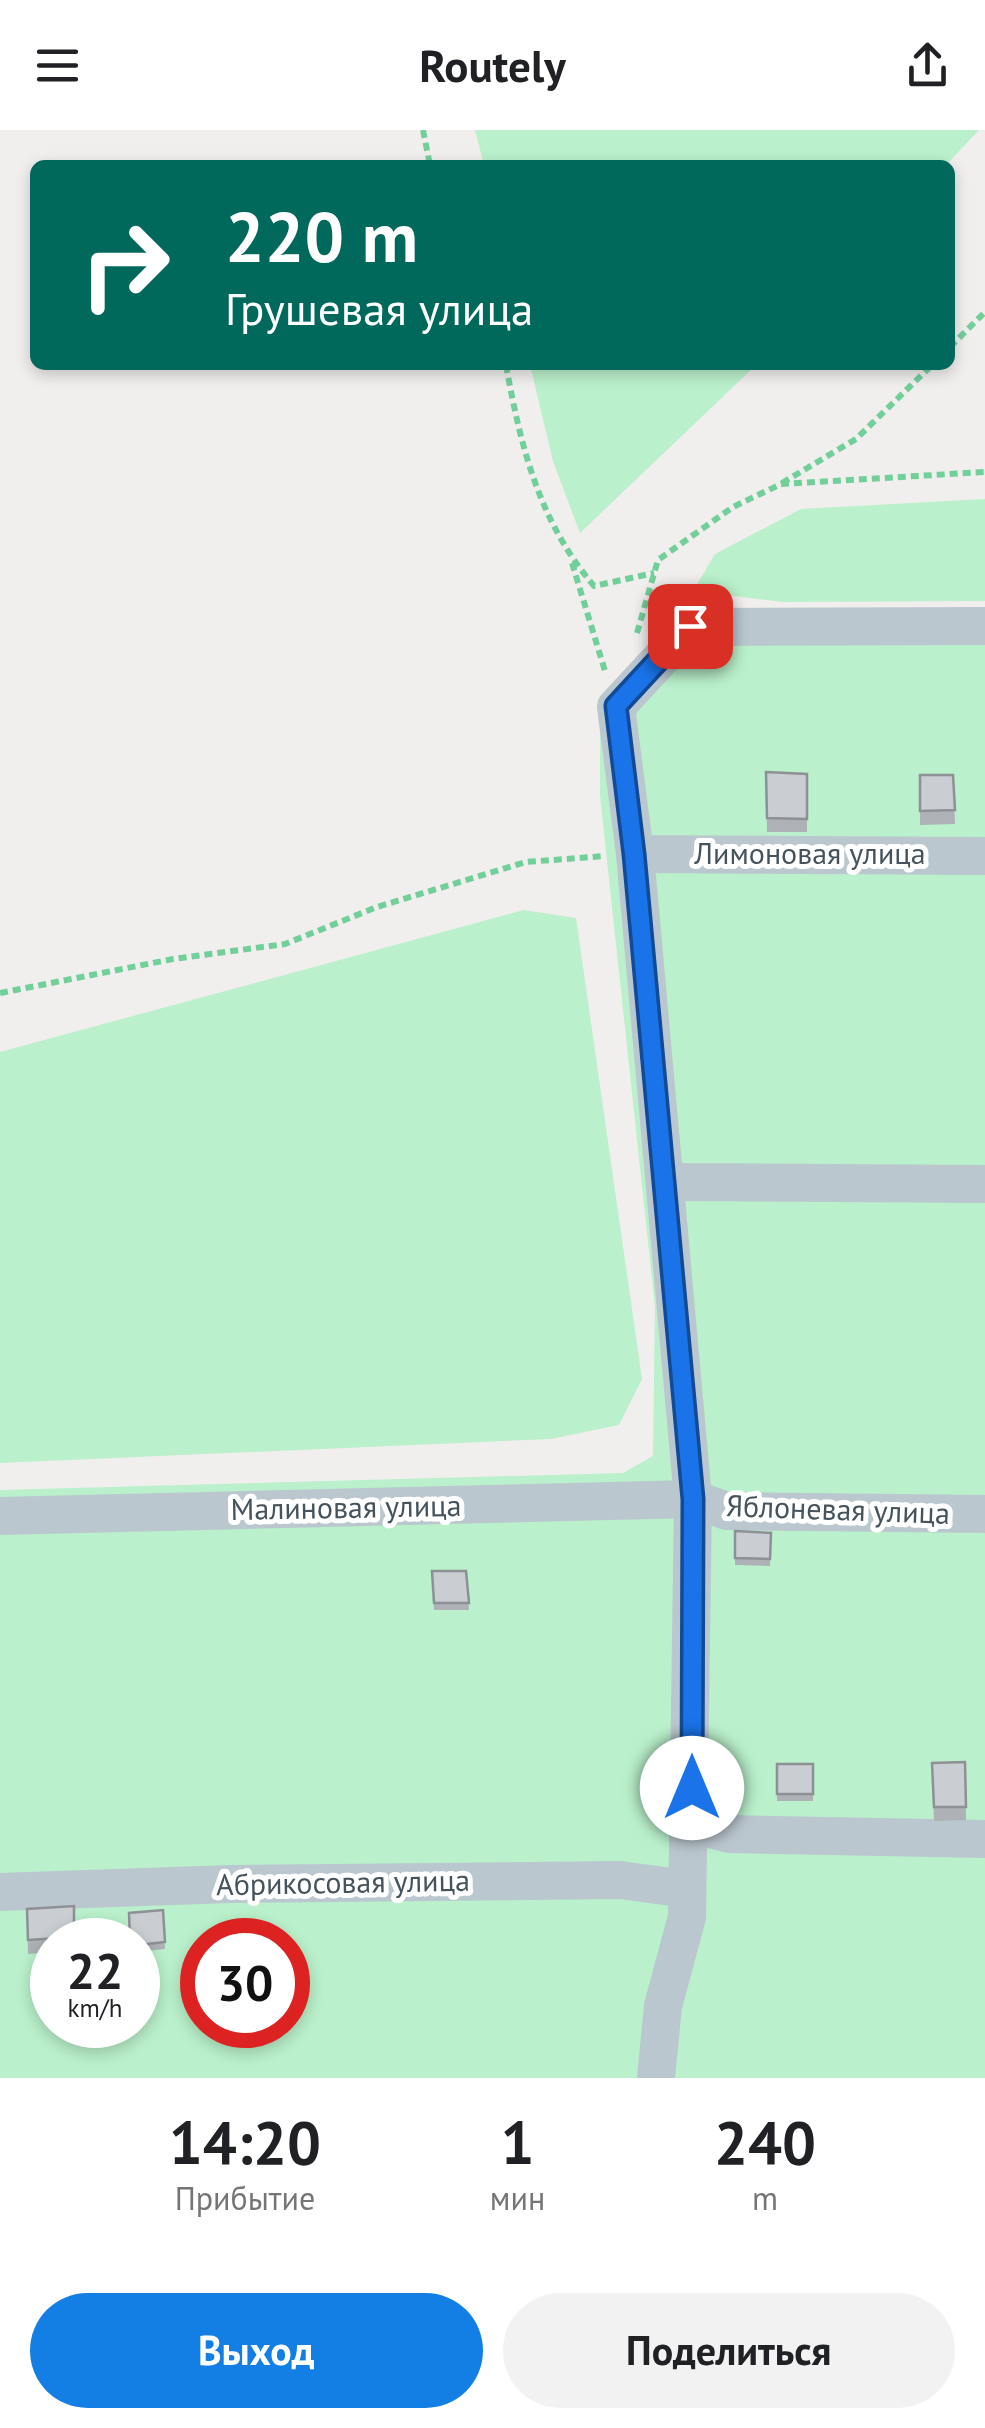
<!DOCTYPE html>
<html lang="ru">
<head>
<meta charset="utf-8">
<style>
  body { margin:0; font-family:"PT Sans",sans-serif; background:#f2f2f2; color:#202124; height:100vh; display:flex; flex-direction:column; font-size:38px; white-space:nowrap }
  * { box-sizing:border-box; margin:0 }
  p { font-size:32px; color:#757577 }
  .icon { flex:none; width:55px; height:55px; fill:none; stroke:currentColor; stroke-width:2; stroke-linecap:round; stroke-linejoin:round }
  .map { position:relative; height:1948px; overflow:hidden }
  .side { display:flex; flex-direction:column; background:#fff; flex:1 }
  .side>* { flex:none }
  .banner { position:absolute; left:30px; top:30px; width:925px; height:210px; border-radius:15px; box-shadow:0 5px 15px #0003; background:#00695c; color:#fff; overflow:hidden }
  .speed { position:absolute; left:30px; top:1788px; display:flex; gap:20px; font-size:50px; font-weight:700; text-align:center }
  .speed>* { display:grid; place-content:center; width:130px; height:130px; border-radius:50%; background:#fff; box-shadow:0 5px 15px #0003; line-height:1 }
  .speed small { font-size:25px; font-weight:400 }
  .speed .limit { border:15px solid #d22; background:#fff; color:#111 }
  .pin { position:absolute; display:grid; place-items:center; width:85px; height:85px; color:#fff; margin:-42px; border-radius:20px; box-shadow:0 5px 15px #0006 }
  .me { position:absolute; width:110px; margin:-55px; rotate:0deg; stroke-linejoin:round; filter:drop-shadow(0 0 8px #0008) }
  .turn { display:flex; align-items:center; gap:35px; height:210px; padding:0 30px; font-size:45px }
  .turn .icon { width:130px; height:130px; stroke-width:2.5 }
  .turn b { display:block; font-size:70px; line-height:85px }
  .eta { display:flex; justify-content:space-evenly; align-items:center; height:170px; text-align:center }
  .eta b { font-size:60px; font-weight:700; line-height:70px }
  .action { display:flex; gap:20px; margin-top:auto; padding:20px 30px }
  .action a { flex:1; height:115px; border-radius:60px; background:#137fe5; color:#fff; font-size:40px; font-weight:700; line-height:115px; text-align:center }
  .action a+a { background:#f2f2f2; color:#202124 }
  header { display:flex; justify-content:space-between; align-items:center; height:130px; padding:0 30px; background:#fff; font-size:45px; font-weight:700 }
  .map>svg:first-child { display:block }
  .green { fill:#baf0cb; fill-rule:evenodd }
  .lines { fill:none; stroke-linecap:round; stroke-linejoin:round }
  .path { stroke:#71cf9a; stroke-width:6; stroke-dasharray:8 5; stroke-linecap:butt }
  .minor { stroke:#bbc7ce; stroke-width:38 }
  .wall { fill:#aeb1b5 }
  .building { fill:#caced3; stroke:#8d9094; stroke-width:2.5 }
  .route-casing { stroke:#114b97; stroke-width:25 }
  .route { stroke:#1a73e8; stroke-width:18 }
  .labels { text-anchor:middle; stroke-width:10; stroke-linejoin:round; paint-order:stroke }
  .street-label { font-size:30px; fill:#45535c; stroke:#fff }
</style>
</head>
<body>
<header><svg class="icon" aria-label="menu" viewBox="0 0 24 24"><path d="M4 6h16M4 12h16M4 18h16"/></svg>Routely<svg class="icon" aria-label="share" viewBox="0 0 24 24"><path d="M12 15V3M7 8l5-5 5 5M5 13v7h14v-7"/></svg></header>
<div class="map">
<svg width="985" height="1948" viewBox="0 0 985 1948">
  <rect width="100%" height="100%" fill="#f1eeee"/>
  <g class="green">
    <polygon points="475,0 979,0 946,35 484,35"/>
    <polygon points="530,235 756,235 580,403 553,331"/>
    <polygon points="985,369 985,471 783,472 693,461 715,424 801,379"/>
    <path d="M985,500v1448h-985v-588l623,-17 30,-17 2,-149 -55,-512v-99l107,-63zM52,1810h86v85h-86zM202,1810h86v85h-86z"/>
    <polygon points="524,780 576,788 642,1249 619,1295 551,1309 0,1333 0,922"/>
  </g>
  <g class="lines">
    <g class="path">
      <polyline points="423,0 430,35"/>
      <polyline points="950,217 985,182"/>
      <path d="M506,235c15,83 33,156 88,221l60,-13"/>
      <polyline points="782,353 856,309 932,235"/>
      <polyline points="572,433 605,541"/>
      <polyline points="637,503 658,430 733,377 781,354 985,342"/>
      <polyline points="0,863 173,829 285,814 377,777 526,732 605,726"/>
    </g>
    <g class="minor">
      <polyline points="635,724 985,726"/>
      <polyline points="665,1052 985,1054"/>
      <polyline points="0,1386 693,1369 727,1381 985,1384"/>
      <polyline points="692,1694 729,1704 985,1709"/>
      <polyline points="0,1762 230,1754 620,1750 686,1759"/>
      <polyline points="656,1948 663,1876 687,1787 693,1369 635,724 616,577 690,497 985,496"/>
    </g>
  </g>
  <g class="wall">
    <polygon points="766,642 807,644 807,702 767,702"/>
    <polygon points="920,645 953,645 955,694 920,695"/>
    <polygon points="735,1401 771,1403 770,1436 735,1435"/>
    <polygon points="432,1441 466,1441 469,1480 434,1480"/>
    <polygon points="965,1632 966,1690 934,1691 932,1633"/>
    <rect x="777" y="1634" width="36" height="37"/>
    <polygon points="74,1776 74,1810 52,1810 52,1822 28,1824 27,1779"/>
    <polygon points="163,1780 165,1819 138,1822 138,1810"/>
  </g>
  <g class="building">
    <polygon points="766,642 807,644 807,689 767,688"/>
    <polygon points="920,645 953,645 955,680 920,681"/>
    <polygon points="735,1401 771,1403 770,1429 735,1428"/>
    <polygon points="432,1441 466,1441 469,1473 434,1473"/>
    <polygon points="965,1632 966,1677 934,1677 932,1633"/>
    <rect x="777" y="1634" width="36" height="30"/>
    <polygon points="74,1776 74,1807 28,1810 27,1779"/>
    <polygon points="163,1780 165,1812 138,1815 138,1810 130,1810 129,1783"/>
  </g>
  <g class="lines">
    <g class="route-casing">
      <polyline id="route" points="690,496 616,576 634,724 693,1369 692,1658"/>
    </g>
    <use href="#route" class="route"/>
  </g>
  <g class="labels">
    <g class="street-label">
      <text x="810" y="734">Лимоновая улица</text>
      <text transform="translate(346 1378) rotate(-1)" y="10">Малиновая улица</text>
      <text transform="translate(838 1380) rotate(2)" y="10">Яблоневая улица</text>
      <text transform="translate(343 1753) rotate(-1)" y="10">Абрикосовая улица</text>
    </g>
  </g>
</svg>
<div class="speed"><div>22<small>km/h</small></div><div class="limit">30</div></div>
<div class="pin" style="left:690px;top:496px;background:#d93025"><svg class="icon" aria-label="arrive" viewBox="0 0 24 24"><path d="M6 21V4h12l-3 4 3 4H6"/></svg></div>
<svg class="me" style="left:692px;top:1658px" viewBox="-20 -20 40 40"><circle r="19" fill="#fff"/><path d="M0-13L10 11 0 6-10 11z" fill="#1a73e8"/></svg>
<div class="banner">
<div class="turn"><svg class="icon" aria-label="right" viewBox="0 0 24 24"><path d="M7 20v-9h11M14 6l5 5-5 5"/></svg><div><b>220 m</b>Грушевая улица</div></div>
</div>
</div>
<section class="side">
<div class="eta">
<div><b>14:20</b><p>Прибытие</p></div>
<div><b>1</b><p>мин</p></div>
<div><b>240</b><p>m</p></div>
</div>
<div class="action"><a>Выход</a><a>Поделиться</a></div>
</section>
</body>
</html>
